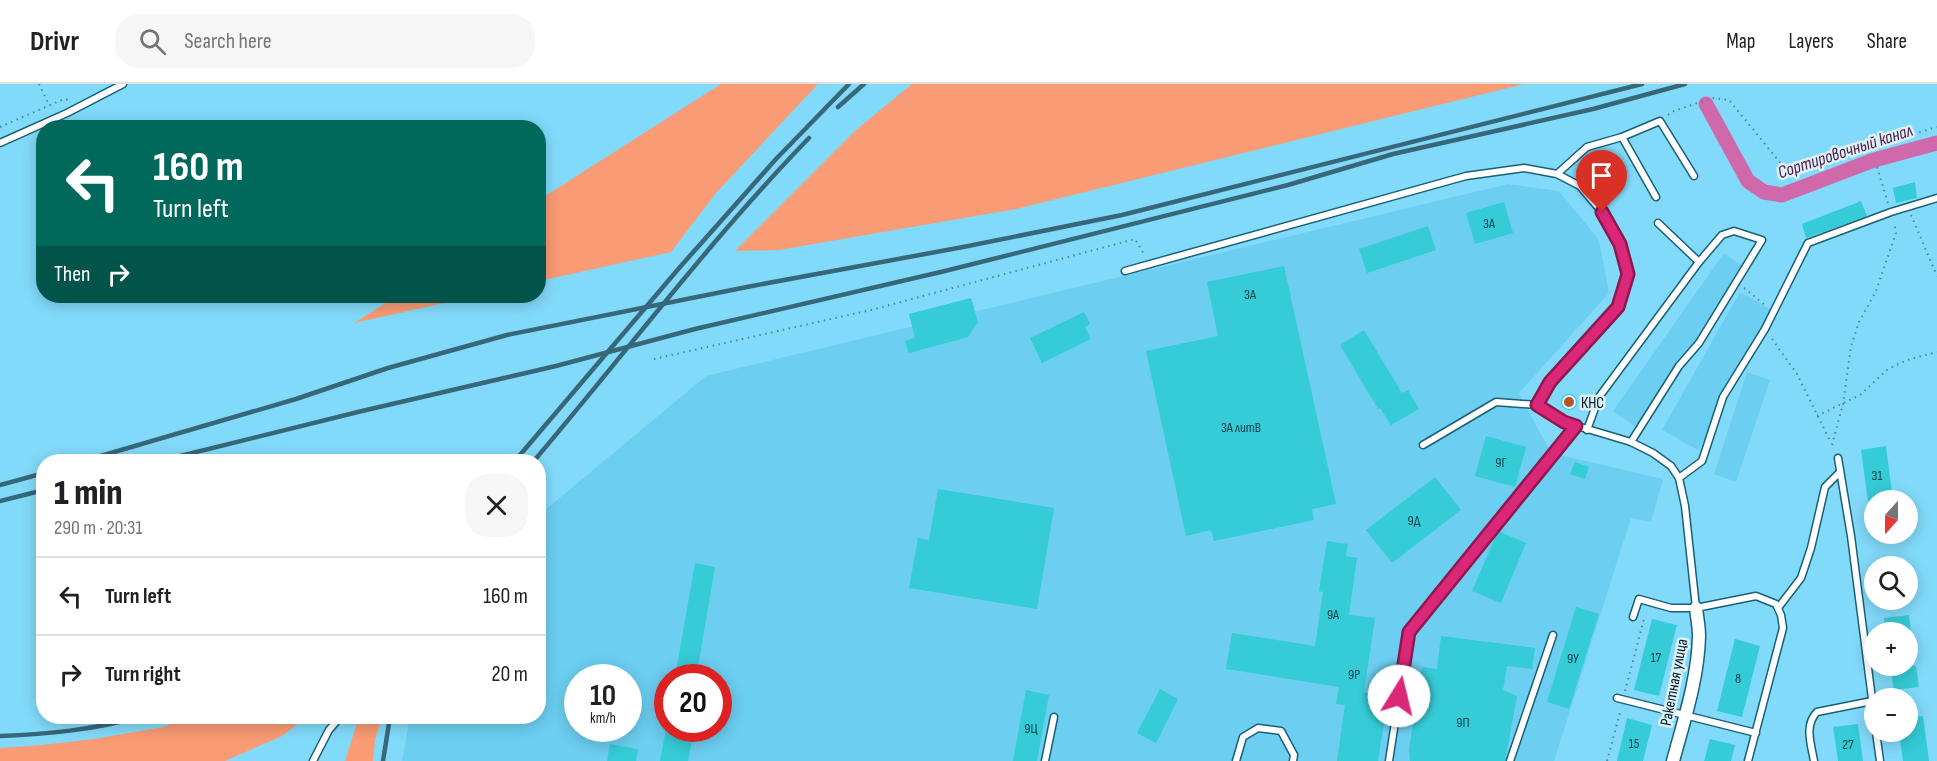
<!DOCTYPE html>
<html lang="en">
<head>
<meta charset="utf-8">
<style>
  body { margin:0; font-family:"Sofia Sans Condensed",sans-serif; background:#f6f6f6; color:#202124; height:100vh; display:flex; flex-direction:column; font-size:22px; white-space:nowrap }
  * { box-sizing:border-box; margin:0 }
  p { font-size:20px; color:#757577 }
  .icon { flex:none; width:33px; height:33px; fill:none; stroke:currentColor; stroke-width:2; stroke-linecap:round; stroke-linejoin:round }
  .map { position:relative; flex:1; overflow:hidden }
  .sheet { position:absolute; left:36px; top:370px; width:510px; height:270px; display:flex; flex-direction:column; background:#fff; border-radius:24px; box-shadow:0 3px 15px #0003 }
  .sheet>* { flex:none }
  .top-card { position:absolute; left:36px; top:36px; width:510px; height:183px; border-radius:24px; box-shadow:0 3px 15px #0003; background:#00695c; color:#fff; overflow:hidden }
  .needle { width:39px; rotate:201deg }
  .controls { position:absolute; left:1864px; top:406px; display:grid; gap:12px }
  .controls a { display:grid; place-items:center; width:54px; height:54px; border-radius:50%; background:#fff; box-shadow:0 3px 15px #0003; font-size:30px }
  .speed { position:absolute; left:564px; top:580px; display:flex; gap:12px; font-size:30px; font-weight:700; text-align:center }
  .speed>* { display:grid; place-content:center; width:78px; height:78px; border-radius:50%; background:#fff; box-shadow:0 3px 15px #0003; line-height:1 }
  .speed small { font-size:15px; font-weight:400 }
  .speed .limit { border:9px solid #d22; background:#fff; color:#111 }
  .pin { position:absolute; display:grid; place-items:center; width:51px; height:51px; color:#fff; margin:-62px -26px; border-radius:50% 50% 50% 0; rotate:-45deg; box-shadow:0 0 6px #0007 }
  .pin .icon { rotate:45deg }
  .me { position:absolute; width:66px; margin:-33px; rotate:9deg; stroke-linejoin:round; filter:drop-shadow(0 0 4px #0008) }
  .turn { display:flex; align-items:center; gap:21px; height:126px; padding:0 18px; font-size:27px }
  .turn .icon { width:78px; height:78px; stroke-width:2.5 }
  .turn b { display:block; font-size:42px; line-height:51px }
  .then { display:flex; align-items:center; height:57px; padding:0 18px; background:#0003; gap:12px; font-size:22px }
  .round { display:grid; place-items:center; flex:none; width:63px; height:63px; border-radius:24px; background:#f6f6f6 }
  .head { display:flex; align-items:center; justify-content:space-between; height:102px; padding:0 18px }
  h1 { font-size:36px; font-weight:800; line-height:45px }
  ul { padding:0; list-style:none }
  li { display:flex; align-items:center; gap:18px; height:78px; padding:0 18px; border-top:2px solid #e0e0e0 }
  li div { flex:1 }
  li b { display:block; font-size:22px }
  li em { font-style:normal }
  header { display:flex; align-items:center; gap:36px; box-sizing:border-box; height:84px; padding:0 30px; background:#fff; border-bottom:2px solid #e0e0e0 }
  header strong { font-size:28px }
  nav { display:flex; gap:33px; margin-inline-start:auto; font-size:21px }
  .search { width:420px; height:54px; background:#f6f6f6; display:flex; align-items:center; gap:15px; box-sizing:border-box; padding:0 21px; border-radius:24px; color:#757577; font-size:22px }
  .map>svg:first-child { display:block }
  .built { fill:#6ccef1; fill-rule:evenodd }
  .green { fill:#f99b74 }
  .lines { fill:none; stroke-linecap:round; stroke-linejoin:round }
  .canal { stroke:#d069ab; stroke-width:15 }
  .building { fill:#35cbd7 }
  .service-casing { stroke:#186076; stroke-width:9 }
  .minor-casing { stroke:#186076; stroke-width:15 }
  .path { stroke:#4c879d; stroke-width:2; stroke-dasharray:1.5 4.5; stroke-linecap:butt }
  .service { stroke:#fff; stroke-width:6 }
  .minor { stroke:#fff; stroke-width:12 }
  .rail { stroke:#376779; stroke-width:4.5 }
  .route-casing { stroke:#8e194d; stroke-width:15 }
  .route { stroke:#db2777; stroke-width:10 }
  .poi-dot { fill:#b85323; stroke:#d9f2fb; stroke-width:2 }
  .labels { text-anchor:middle; stroke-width:5; stroke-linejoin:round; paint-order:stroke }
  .number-label { font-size:14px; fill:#0d414b }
  .poi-label { font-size:16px; fill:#00131c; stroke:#d9f2fb; text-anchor:start }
  .street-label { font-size:16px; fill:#00131c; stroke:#d9f2fb }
  .water-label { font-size:18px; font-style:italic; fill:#551440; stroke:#d9f2fb }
</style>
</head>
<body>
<header>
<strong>Drivr</strong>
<div class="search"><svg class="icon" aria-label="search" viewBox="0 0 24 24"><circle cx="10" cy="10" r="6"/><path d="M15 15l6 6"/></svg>Search here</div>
<nav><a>Map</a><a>Layers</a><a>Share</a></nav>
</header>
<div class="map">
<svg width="1937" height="677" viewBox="0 0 1937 677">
  <rect width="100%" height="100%" fill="#82dafa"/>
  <g class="built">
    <path d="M1508,100l51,7 40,49 10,53 -90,100 32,60 112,26 -12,43 -20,-4 -77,243h-1152l8,-44h128l1,-202 167,-139zM578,594h50v51h-50zM668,594h50v51h-50z"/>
    <polygon points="1724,169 1748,186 1637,344 1613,327"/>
    <polygon points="1740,208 1775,228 1698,366 1662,346"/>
    <polygon points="1747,288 1770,296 1736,398 1714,390"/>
  </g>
  <g class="green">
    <polygon points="721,0 818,0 716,109 671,168 539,197 539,116"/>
    <polygon points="912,0 1524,0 1016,125 779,166 735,167 856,46"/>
    <polygon points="397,212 476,212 354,239"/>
    <polygon points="189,633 307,633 282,652 225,677 0,677 0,664 42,661 94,655 163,643"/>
    <polygon points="359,633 382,633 375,656 373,677 345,677"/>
  </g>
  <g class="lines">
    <polyline class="canal" points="1706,20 1748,97 1764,108 1782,111 1874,76 1937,59"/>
  </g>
  <g class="building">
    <polygon points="1915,98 1917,114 1896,119 1893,104"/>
    <polygon points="1861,117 1867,132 1806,154 1802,140"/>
    <polygon points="1504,118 1513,149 1475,160 1466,129"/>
    <polygon points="1428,142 1436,166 1367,189 1359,165"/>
    <polygon points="1284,182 1336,420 1312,425 1314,436 1214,457 1211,446 1186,452 1146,267 1218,252 1207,198"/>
    <polygon points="971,214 978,238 968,253 909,269 905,257 915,254 909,230"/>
    <polygon points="1084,228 1090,240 1085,243 1091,255 1042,279 1030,254"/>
    <polygon points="1364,246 1402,309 1408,306 1419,325 1391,341 1380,324 1378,325 1340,261"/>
    <circle cx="1569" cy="318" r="8"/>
    <polygon points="1486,352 1526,363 1515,403 1475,392"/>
    <polygon points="1886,362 1893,417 1868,417 1861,366"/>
    <polygon points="1575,378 1589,383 1585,395 1570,390"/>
    <polygon points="1435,393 1461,426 1392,479 1366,446"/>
    <polygon points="938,405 1054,424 1037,525 909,504 918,454 929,456"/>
    <polygon points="1498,447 1526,459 1501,519 1472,507"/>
    <polygon points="1327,457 1348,460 1346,472 1357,474 1349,531 1375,534 1364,608 1388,612 1378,677 1337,677 1345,621 1336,620 1339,603 1226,585 1232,549 1315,562 1323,508 1319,507"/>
    <polygon points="695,479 715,483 696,594 675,594"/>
    <polygon points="1576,523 1599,530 1569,625 1547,618"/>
    <polygon points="1909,531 1911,549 1886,549 1884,534"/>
    <polygon points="1652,535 1677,541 1659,612 1634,606"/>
    <polygon points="1441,552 1535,564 1532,585 1507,582 1503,606 1517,612 1505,677 1410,677 1409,665 1422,583 1437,585"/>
    <polygon points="1735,555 1760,562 1742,633 1717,627"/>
    <polygon points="1890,582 1916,582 1919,603 1894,606"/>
    <polygon points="1160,605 1178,615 1156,659 1137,649"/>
    <polygon points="1026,606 1049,611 1037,677 1013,677"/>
    <polygon points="1923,632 1929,677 1903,677 1899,648 1908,648 1908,634"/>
    <polygon points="1627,634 1652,641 1643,677 1617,677"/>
    <polygon points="1858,640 1863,677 1838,677 1833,643"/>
    <polygon points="666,645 694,645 688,677 660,677"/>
    <polygon points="1710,655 1735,661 1731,677 1704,677"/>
    <polygon points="610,660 638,665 636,677 607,677"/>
  </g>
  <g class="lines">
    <g class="service-casing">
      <g id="service">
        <polyline points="1622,53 1656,113"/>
        <polyline points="0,59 67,29 123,0"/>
        <polyline points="1557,90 1587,63 1622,53 1660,37 1694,92"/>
        <polyline points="1658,139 1699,178"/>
        <polyline points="1125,187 1466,92 1524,84 1557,90 1580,102 1602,128 1620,160 1628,190 1618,223 1550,298 1537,321 1564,338 1631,358 1653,369 1671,382 1679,394 1685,422 1696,524"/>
        <polyline points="1587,346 1599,313 1699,178 1722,151 1734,147 1762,156 1699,259 1679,282 1631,358"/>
        <polyline points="1423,361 1496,318 1537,321"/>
        <polyline points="1838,374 1851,452 1875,638"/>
        <polyline points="1679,394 1702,377 1723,313 1765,245 1808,159 1891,128 1937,114"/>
        <polyline points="1778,524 1801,494 1811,464 1825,403 1840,388"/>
        <polyline points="1633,533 1639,515 1671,524 1696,524 1756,512 1776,520 1781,531 1783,544 1748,677"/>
        <polyline points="1617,614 1756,649"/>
        <polyline points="1876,648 1880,677"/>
        <polyline points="313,677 329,646 340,633"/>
        <polyline points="1045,677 1054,633"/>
        <polyline points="1236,677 1243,653 1258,644 1281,647 1294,671 1293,677"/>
        <polyline points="1389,677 1409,548 1576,342"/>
        <polyline points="1510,677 1553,551"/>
        <path d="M1814,677c-3,-17 -10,-36 3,-49l55,-11"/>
      </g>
    </g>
    <g class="minor-casing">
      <path id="minor" d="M1673,677c11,-41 25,-82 26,-125 0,-9 -2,-19 -3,-28"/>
    </g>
    <g class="path">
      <polyline points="39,0 49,21"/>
      <polyline points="1668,31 1674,27 1712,14 1729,16 1787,87 1937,43"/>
      <polyline points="0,43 64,15 69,16"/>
      <polyline points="1877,83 1888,119"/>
      <polyline points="1911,131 1937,192"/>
      <polyline points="1744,204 1765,221"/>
      <polyline points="1772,255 1797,290 1831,359"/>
      <polyline points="654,275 871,226 1135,155 1145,172"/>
      <polyline points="1817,332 1860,311 1888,285 1907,276 1937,268"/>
      <polyline points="1832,361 1843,320 1851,262 1859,238 1876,207 1896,149 1894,138"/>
      <polyline points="1625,607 1644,535"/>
      <polyline points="1607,677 1621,625"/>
    </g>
    <use href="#service" class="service"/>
    <use href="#minor" class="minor"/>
    <g class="rail">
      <polyline points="838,23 864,0"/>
      <polyline points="80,378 296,315 388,284 507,251 752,202 963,163 1122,131 1642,0"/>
      <polyline points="156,378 362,327 556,282 695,245 945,187 1288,101 1393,70 1593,25 1685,0"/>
      <polyline points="514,378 680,183 776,75 849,0"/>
      <path d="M533,378c92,-108 177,-222 276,-324"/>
      <polyline points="0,401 44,389"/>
      <polyline points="0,417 44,406"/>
      <path d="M0,652c47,-2 93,-6 139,-19"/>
      <polyline points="383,677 390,633"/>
    </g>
  </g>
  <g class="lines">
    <g class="route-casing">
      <polyline id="route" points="1399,612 1409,548 1576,342 1564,338 1537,321 1550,298 1618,223 1628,190 1620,160 1602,128"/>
    </g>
    <use href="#route" class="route"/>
  </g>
  <circle class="poi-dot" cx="1569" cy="318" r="6"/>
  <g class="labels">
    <g class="number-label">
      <text x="1489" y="144">3А</text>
      <text x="1250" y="215">3А</text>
      <text x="1241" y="348">3А литВ</text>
      <text x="1501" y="383">9Г</text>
      <text x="1877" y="396">31</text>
      <text x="1414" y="441">9Д</text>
      <text x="1333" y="535">9А</text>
      <text x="1656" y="578">17</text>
      <text x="1573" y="579">9У</text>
      <text x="1354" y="595">9Р</text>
      <text x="1738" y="599">8</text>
      <text x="1463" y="643">9П</text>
      <text x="1031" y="649">9Ц</text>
      <text x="1634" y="664">15</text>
      <text x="1848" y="665">27</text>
    </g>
    <g class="poi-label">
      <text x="1581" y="324">КНС</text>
    </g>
    <g class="street-label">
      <text transform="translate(1673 598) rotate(-79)" y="6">Ракетная улица</text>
    </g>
    <g class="water-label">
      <text transform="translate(1845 67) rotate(-18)" y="6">Сортировочный канал</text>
    </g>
  </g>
</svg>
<div class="controls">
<a><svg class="needle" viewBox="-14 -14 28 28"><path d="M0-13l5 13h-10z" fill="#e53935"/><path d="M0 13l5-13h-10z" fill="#757577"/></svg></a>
<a><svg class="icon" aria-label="search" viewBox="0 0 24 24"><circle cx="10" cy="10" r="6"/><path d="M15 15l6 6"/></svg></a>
<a>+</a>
<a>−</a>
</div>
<div class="speed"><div>10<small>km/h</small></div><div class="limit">20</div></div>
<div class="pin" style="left:1602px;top:128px;background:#d93025"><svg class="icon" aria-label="arrive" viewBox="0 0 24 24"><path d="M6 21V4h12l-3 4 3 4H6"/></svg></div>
<svg class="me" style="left:1399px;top:612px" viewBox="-20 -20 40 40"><circle r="19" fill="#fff"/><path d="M0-13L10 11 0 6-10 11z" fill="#db2777"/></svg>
<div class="top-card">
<div class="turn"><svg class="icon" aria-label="left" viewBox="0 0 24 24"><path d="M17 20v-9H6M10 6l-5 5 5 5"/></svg><div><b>160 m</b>Turn left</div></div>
<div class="then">Then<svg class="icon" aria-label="right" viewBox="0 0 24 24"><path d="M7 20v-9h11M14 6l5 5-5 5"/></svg></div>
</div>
<section class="sheet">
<div class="head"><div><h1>1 min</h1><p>290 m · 20:31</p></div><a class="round"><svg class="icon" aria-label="close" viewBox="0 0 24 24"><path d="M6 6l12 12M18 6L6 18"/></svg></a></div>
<ul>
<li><svg class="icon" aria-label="left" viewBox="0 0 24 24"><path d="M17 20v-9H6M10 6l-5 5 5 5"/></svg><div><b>Turn left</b></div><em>160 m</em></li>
<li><svg class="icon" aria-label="right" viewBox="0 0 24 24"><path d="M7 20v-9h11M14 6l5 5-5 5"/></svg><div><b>Turn right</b></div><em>20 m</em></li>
</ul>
</section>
</div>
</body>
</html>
